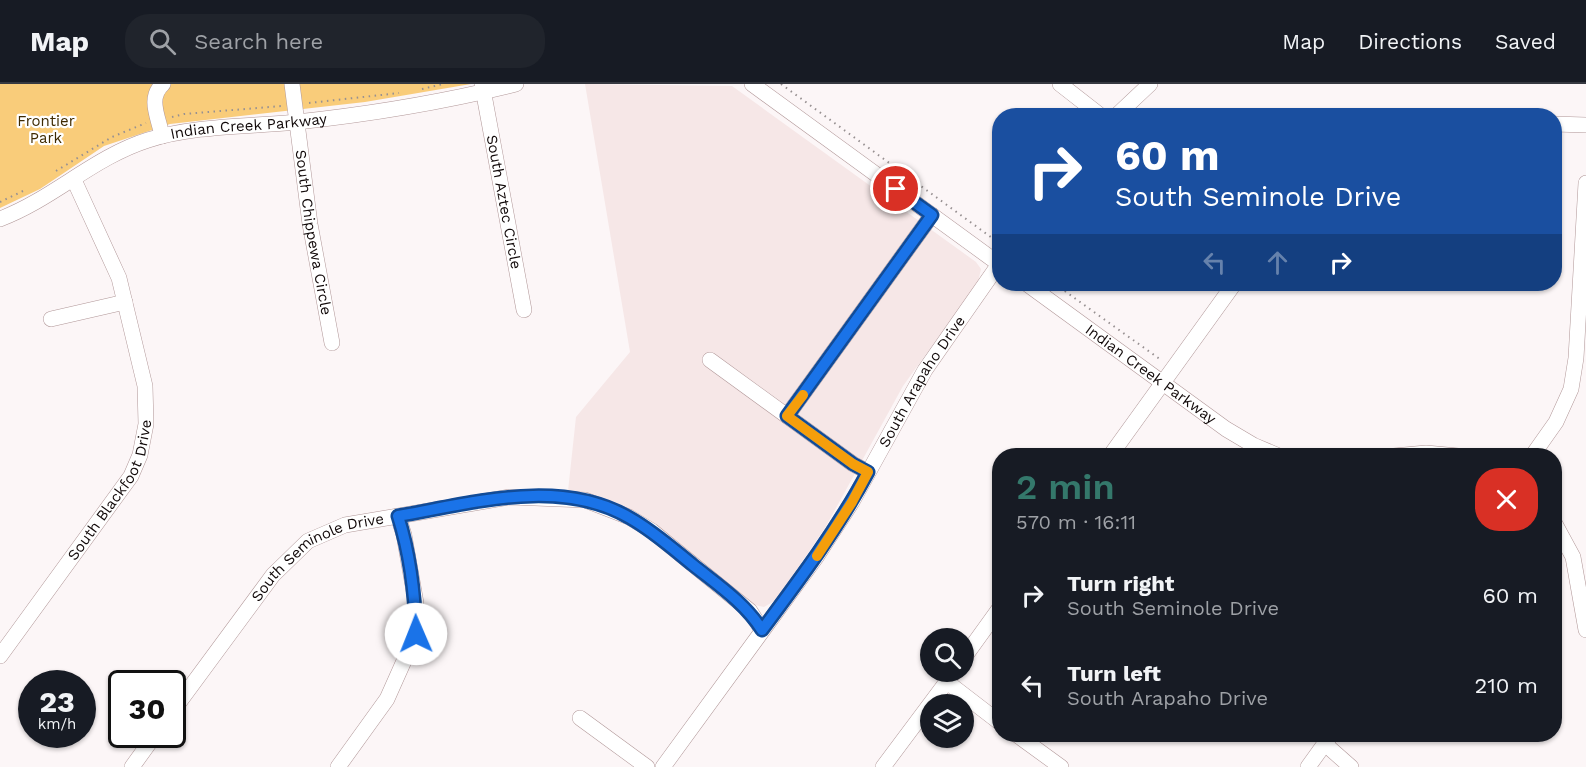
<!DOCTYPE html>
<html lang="en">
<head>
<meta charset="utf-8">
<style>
  body { margin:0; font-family:"Work Sans",sans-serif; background:#20242c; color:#f1f3f6; height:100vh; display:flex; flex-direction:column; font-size:22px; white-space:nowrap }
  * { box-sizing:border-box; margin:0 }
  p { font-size:20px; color:#9ea1a6 }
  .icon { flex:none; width:33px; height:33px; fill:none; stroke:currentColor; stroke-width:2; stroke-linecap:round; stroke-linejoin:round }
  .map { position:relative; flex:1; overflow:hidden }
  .drawer { position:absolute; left:992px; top:364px; width:570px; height:294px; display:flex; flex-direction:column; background:#171b24; border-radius:24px; box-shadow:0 2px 4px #0004 }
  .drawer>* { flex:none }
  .guide { position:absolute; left:992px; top:24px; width:570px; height:183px; border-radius:24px; box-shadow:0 2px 4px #0004; background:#1a4fa0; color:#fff; overflow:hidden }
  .fabs { position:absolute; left:920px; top:544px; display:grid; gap:12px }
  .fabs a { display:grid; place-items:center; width:54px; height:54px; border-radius:50%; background:#171b24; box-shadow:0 2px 4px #0004; font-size:30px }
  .speed { position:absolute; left:18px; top:586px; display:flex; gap:12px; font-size:30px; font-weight:700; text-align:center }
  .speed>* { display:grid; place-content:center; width:78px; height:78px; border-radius:50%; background:#171b24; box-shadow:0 2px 4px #0004; line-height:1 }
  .speed small { font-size:15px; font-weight:400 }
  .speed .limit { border:3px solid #111; border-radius:9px; background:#fff; color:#111 }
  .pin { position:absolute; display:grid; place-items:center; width:51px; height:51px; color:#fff; margin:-26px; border:3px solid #fff; border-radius:50%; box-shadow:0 2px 6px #0007 }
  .me { position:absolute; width:66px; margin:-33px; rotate:359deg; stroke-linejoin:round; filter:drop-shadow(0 0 4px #0008) }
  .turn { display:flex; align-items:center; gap:21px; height:126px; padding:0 24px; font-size:27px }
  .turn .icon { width:78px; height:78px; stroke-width:2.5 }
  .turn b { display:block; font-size:42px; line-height:51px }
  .lanes { display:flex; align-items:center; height:57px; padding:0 24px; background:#0003; justify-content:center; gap:30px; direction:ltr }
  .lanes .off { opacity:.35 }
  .round { display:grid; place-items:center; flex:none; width:63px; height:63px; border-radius:24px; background:#20242c }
  .headline { display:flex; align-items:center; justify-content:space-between; height:102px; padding:0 24px }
  h1 { font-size:36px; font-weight:600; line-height:45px; color:#34786b }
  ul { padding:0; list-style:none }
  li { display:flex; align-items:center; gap:18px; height:90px; padding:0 24px }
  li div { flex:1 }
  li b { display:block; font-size:22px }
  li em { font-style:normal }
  header { display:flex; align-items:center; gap:36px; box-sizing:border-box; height:84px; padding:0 30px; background:#171b24; border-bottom:2px solid #363941 }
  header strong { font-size:28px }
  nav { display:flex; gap:33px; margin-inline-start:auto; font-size:21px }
  .search { width:420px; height:54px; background:#20242c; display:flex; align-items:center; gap:15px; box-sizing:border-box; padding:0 21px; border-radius:24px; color:#9ea1a6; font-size:22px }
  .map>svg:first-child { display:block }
  .built { fill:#f6e7e7 }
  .green { fill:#f9cc7a }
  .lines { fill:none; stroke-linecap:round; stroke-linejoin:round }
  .minor-casing { stroke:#b19798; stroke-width:16 }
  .path { stroke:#979091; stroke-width:2; stroke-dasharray:1.5 4.5; stroke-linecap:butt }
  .minor { stroke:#fff; stroke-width:15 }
  .route-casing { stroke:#114b97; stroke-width:15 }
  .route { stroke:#1a73e8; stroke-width:10 }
  .slow { stroke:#f59e0b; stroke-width:10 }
  .labels { text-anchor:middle; stroke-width:4.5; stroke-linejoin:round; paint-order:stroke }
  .park-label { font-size:15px; fill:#3f2b02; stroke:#fff }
  .street-label { font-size:15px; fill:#110909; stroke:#fff }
</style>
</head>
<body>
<header>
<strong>Map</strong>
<div class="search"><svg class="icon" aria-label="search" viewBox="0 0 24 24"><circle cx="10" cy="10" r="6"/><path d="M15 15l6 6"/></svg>Search here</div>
<nav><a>Map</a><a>Directions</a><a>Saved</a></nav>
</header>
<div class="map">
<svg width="1586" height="683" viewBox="0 0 1586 683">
  <rect width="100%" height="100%" fill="#fcf6f7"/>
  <polygon class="built" points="585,0 732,2 976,178 981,185 978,198 903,302 825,444 776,516 764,523 750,520 636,430 611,417 568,407 576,333 630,268"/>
  <polygon class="green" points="0,0 471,0 365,18 170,40 104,62 40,105 0,124"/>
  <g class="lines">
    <g class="minor-casing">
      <g id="minor">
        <path id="s1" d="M292,0l18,140 22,119"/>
        <path id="s2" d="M482,0l42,226"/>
        <polyline points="752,0 999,180"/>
        <polyline points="1060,0 1101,32"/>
        <polyline points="1116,32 1150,0"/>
        <polyline points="1554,40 1586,41"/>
        <path d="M162,52c-3,-18 -15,-38 1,-52"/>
        <path id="s3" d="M0,135c53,-20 94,-62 148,-79 48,-15 99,-13 149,-18 74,-8 147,-20 219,-38"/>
        <path id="s4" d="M1027,200l199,145 27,16 26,11"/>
        <polyline points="51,235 125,218"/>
        <polyline points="710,276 853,380 868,388"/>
        <polyline points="787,332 932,131"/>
        <polyline points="1110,372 1234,200"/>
        <polyline points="1394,372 1426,369 1458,372"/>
        <polyline points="1532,372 1556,338 1571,305 1576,274 1586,99"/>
        <polyline points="1554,438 1573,473 1586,546"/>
        <path id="s5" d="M0,572l131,-180 9,-21 6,-31 -1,-38 -26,-108 -45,-98"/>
        <polyline points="963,575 999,525"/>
        <polyline points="947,598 999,638"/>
        <path id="s6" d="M172,628l101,-137 35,-34 37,-16 165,-28 75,3 44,17 23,14 98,80 12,19"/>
        <polyline points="580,634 647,683"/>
        <polyline points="1017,651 1061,683"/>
        <polyline points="1325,660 1351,683"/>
        <polyline points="132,683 155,651"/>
        <polyline points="338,683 387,615 416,550 416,519 404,451 398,432"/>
        <path id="s7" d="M663,683l154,-211 35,-54 73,-132 74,-106"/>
        <polyline points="883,683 954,588"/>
        <polyline points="1308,683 1331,651"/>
      </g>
    </g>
    <g class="path">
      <polyline points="781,0 999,159"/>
      <polyline points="422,5 443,0"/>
      <polyline points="309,19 399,9"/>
      <polyline points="172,33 184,30 282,22"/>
      <polyline points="56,87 112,53 146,39"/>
      <polyline points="0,118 23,107"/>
      <polyline points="1055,200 1161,276"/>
    </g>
    <use href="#minor" class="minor"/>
  </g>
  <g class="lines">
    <g class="route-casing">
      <path id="route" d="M416,550c-1,-40 -6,-80 -18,-118 75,-13 162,-39 232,2 23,13 42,30 63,47 25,20 52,38 69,65 38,-51 76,-102 106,-158l-15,-8 -66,-48 145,-201 -36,-26"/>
    </g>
    <use href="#route" class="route"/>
    <polyline class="slow" points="803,311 787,332 853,380 868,388 852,418 817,472"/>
  </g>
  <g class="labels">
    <g class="park-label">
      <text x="46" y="42">Frontier<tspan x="46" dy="17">Park</tspan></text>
    </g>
    <g class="street-label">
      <text dy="5" stroke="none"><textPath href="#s3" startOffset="270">Indian Creek Parkway</textPath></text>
      <text dy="5" stroke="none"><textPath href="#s2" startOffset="120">South Aztec Circle</textPath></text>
      <text dy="5" stroke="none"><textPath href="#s1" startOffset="150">South Chippewa Circle</textPath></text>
      <text dy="5" stroke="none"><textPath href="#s4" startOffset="153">Indian Creek Parkway</textPath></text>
      <text dy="5" stroke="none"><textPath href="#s7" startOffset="465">South Arapaho Drive</textPath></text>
      <text dy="5" stroke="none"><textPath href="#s5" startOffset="201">South Blackfoot Drive</textPath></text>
      <text dy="5" stroke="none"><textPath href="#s6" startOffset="219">South Seminole Drive</textPath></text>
    </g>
  </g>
</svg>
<div class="fabs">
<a><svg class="icon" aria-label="search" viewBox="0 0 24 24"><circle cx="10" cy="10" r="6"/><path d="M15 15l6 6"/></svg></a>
<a><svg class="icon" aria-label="layers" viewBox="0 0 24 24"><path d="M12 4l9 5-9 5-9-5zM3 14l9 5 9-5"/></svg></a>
</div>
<div class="speed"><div>23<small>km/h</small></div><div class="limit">30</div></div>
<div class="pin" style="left:896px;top:105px;background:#d93025"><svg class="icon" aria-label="arrive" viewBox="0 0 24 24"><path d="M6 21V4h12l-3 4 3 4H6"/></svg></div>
<svg class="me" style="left:416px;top:550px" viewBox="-20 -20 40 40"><circle r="19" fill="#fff"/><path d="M0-13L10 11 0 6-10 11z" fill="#1a73e8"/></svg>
<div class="guide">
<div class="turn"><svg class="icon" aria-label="right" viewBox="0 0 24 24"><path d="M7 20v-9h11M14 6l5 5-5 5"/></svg><div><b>60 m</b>South Seminole Drive</div></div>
<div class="lanes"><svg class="icon off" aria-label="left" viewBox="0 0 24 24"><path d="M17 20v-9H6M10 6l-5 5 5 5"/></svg><svg class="icon off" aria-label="ahead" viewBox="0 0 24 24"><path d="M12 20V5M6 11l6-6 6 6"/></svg><svg class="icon" aria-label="right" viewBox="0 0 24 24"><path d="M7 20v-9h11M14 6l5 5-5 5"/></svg></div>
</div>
<section class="drawer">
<div class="headline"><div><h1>2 min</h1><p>570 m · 16:11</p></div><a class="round" style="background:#d93025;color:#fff"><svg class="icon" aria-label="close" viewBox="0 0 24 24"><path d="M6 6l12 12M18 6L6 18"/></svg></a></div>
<ul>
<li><svg class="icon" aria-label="right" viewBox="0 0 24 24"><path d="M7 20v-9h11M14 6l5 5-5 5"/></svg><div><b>Turn right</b><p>South Seminole Drive</p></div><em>60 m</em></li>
<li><svg class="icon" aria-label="left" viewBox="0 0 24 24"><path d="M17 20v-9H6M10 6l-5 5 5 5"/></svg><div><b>Turn left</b><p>South Arapaho Drive</p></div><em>210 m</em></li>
</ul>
</section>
</div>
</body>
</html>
